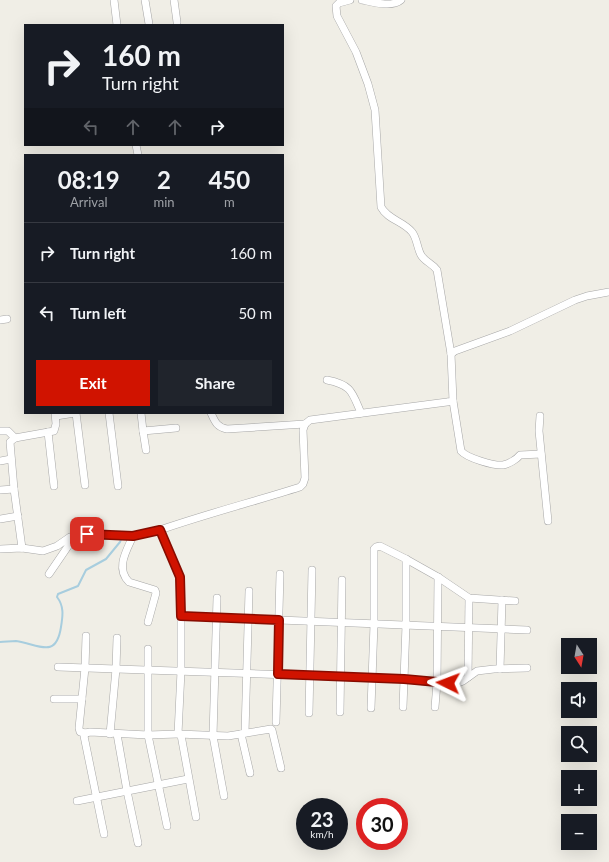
<!DOCTYPE html>
<html lang="en">
<head>
<meta charset="utf-8">
<style>
  body { margin:0; font-family:Lato,sans-serif; background:#20242c; color:#f1f3f6; height:100vh; display:flex; flex-direction:column; font-size:15px; white-space:nowrap }
  * { box-sizing:border-box; margin:0 }
  p { font-size:13px; color:#9ea1a6 }
  .icon { flex:none; width:22px; height:22px; fill:none; stroke:currentColor; stroke-width:2; stroke-linecap:round; stroke-linejoin:round }
  .map { position:relative; flex:1; overflow:hidden }
  .details { position:absolute; left:24px; top:154px; width:260px; height:260px; display:flex; flex-direction:column; background:#171b24; border-radius:0px; box-shadow:0 4px 16px #0002 }
  .details>* { flex:none }
  .banner { position:absolute; left:24px; top:24px; width:260px; height:122px; border-radius:0px; box-shadow:0 4px 16px #0002; background:#171b24; color:#f1f3f6; overflow:hidden }
  .needle { width:26px; rotate:169deg }
  .buttons { position:absolute; left:561px; top:638px; display:grid; gap:8px }
  .buttons a { display:grid; place-items:center; width:36px; height:36px; border-radius:0px; background:#171b24; box-shadow:0 4px 16px #0002; font-size:20px }
  .speed { position:absolute; left:296px; top:798px; display:flex; gap:8px; font-size:20px; font-weight:700; text-align:center }
  .speed>* { display:grid; place-content:center; width:52px; height:52px; border-radius:50%; background:#171b24; box-shadow:0 4px 16px #0002; line-height:1 }
  .speed small { font-size:10px; font-weight:400 }
  .speed .limit { border:6px solid #d22; background:#fff; color:#111 }
  .pin { position:absolute; display:grid; place-items:center; width:34px; height:34px; color:#fff; margin:-17px; border-radius:8px; box-shadow:0 2px 6px #0006 }
  .me { position:absolute; width:44px; margin:-22px; rotate:273deg; stroke-linejoin:round; filter:drop-shadow(0 0 3px #0008) }
  .turn { display:flex; align-items:center; gap:14px; height:84px; padding:0 12px; font-size:18px }
  .turn .icon { width:52px; height:52px; stroke-width:2.5 }
  .turn b { display:block; font-size:28px; line-height:34px }
  .lanes { display:flex; align-items:center; height:38px; padding:0 12px; background:#0003; justify-content:center; gap:20px; direction:ltr }
  .lanes .off { opacity:.35 }
  .eta { display:flex; justify-content:space-evenly; align-items:center; height:68px; text-align:center }
  .eta b { font-size:24px; font-weight:700; line-height:28px }
  .primary-button { display:flex; gap:8px; margin-top:auto; padding:8px 12px }
  .primary-button a { flex:1; height:46px; border-radius:0px; background:#d01300; color:#fff; font-size:16px; font-weight:700; line-height:46px; text-align:center }
  .primary-button a+a { background:#20242c; color:#f1f3f6 }
  ul { padding:0; list-style:none }
  li { display:flex; align-items:center; gap:12px; height:60px; padding:0 12px; border-top:1px solid #363941 }
  li div { flex:1 }
  li b { display:block; font-size:15px }
  li em { font-style:normal }
  .map>svg:first-child { display:block }
  .lines { fill:none; stroke-linecap:round; stroke-linejoin:round }
  .stream { stroke:#a7cdde; stroke-width:2 }
  .minor-casing { stroke:#a7a7a7; stroke-width:8 }
  .minor { stroke:#fff; stroke-width:7 }
  .route-casing { stroke:#870c00; stroke-width:10 }
  .route { stroke:#d01300; stroke-width:7 }
</style>
</head>
<body>
<div class="map">
<svg width="609" height="862" viewBox="0 0 609 862">
  <rect width="100%" height="100%" fill="#f0eee6"/>
  <g class="lines">
    <path class="stream" d="M0,642c5,0 10,-1 16,-1 22,3 40,19 45,-14 2,-12 3,-21 -4,-30l1,-3 20,-8 8,-16 20,-11 14,-17 2,-5"/>
    <g class="minor-casing">
      <g id="minor">
        <polyline points="114,0 117,25"/>
        <polyline points="145,0 149,24"/>
        <polyline points="174,0 177,22"/>
        <path d="M362,0c10,2 30,8 39,0"/>
        <polyline points="136,145 138,155"/>
        <polyline points="0,320 7,319"/>
        <polyline points="451,354 455,351 510,331 575,300 587,296 609,292"/>
        <path d="M327,380c25,5 25,12 34,33"/>
        <path d="M453,401l8,50c6,7 33,15 42,14 6,-1 14,-6 17,-10l21,-1"/>
        <polyline points="76,413 85,485"/>
        <polyline points="109,413 118,486"/>
        <polyline points="141,413 143,431 176,428"/>
        <path d="M211,413c4,9 6,14 16,16l78,-5"/>
        <polyline points="56,416 75,413"/>
        <polyline points="540,416 539,431 548,521"/>
        <polyline points="0,431 8,431 15,438"/>
        <polyline points="143,431 146,450"/>
        <polyline points="48,432 54,486"/>
        <polyline points="0,461 11,459"/>
        <polyline points="0,490 14,489"/>
        <polyline points="0,519 18,516"/>
        <path d="M160,530c46,-16 93,-28 140,-43l3,-3 2,-6 -2,-48 2,-6 5,-4 137,-18 6,-1 -2,-47 -14,-84c-5,-7 -12,-8 -16,-15 -4,-7 -4,-17 -9,-23 -9,-11 -24,-12 -31,-25l-6,-97 -7,-26 -12,-32 -19,-36 -1,-10 3,-3 11,-3"/>
        <path d="M133,536c-6,14 -18,32 -4,46l26,8 1,3 -8,29"/>
        <polyline points="22,548 14,489 10,442 15,438 54,431 56,424 55,413"/>
        <polyline points="0,549 22,548 43,551 57,546 70,537 79,534 133,536 160,530 180,577 181,591 181,671 178,734 148,735 90,732 86,733 84,736 104,834"/>
        <polyline points="49,574 75,536"/>
        <polyline points="217,598 213,736 224,796"/>
        <polyline points="181,616 527,630"/>
        <polyline points="86,636 85,668 79,728 80,732 86,733"/>
        <polyline points="148,649 148,735 167,826"/>
        <polyline points="58,667 404,679 437,683 458,683 463,681 477,671 494,669 527,668"/>
        <polyline points="500,669 502,600"/>
        <polyline points="468,677 469,598"/>
        <polyline points="54,699 82,699"/>
        <polyline points="403,707 406,625 406,559"/>
        <polyline points="435,707 437,683 438,577"/>
        <polyline points="371,708 374,624 374,549 376,547 380,546 406,559 438,577 469,598 515,601"/>
        <polyline points="340,712 342,580"/>
        <polyline points="309,713 312,570"/>
        <polyline points="276,722 280,574"/>
        <polyline points="245,733 249,591"/>
        <polyline points="110,734 116,669 117,638"/>
        <polyline points="117,734 127,791 138,843"/>
        <polyline points="178,734 228,736 271,729 272,730 281,768"/>
        <polyline points="241,734 250,773"/>
        <polyline points="181,735 196,817"/>
        <polyline points="77,801 188,779"/>
      </g>
    </g>
    <use href="#minor" class="minor"/>
  </g>
  <g class="lines">
    <g class="route-casing">
      <polyline id="route" points="87,534 133,536 160,530 180,577 181,616 279,620 278,674 404,679 448,683"/>
    </g>
    <use href="#route" class="route"/>
  </g>
</svg>
<div class="buttons">
<a><svg class="needle" viewBox="-14 -14 28 28"><path d="M0-13l5 13h-10z" fill="#e53935"/><path d="M0 13l5-13h-10z" fill="#9ea1a6"/></svg></a>
<a><svg class="icon" aria-label="sound" viewBox="0 0 24 24"><path d="M4 9h4l5-4v14l-5-4H4zM17 9q2 3 0 6"/></svg></a>
<a><svg class="icon" aria-label="search" viewBox="0 0 24 24"><circle cx="10" cy="10" r="6"/><path d="M15 15l6 6"/></svg></a>
<a>+</a>
<a>−</a>
</div>
<div class="speed"><div>23<small>km/h</small></div><div class="limit">30</div></div>
<div class="pin" style="left:87px;top:534px;background:#d93025"><svg class="icon" aria-label="arrive" viewBox="0 0 24 24"><path d="M6 21V4h12l-3 4 3 4H6"/></svg></div>
<svg class="me" style="left:448px;top:683px" viewBox="-20 -20 40 40"><path d="M0-17L14 15 0 8-14 15z" fill="#d01300" stroke="#fff" stroke-width="4"/></svg>
<div class="banner">
<div class="turn"><svg class="icon" aria-label="right" viewBox="0 0 24 24"><path d="M7 20v-9h11M14 6l5 5-5 5"/></svg><div><b>160 m</b>Turn right</div></div>
<div class="lanes"><svg class="icon off" aria-label="left" viewBox="0 0 24 24"><path d="M17 20v-9H6M10 6l-5 5 5 5"/></svg><svg class="icon off" aria-label="ahead" viewBox="0 0 24 24"><path d="M12 20V5M6 11l6-6 6 6"/></svg><svg class="icon off" aria-label="ahead" viewBox="0 0 24 24"><path d="M12 20V5M6 11l6-6 6 6"/></svg><svg class="icon" aria-label="right" viewBox="0 0 24 24"><path d="M7 20v-9h11M14 6l5 5-5 5"/></svg></div>
</div>
<section class="details">
<div class="eta">
<div><b>08:19</b><p>Arrival</p></div>
<div><b>2</b><p>min</p></div>
<div><b>450</b><p>m</p></div>
</div>
<ul>
<li><svg class="icon" aria-label="right" viewBox="0 0 24 24"><path d="M7 20v-9h11M14 6l5 5-5 5"/></svg><div><b>Turn right</b></div><em>160 m</em></li>
<li><svg class="icon" aria-label="left" viewBox="0 0 24 24"><path d="M17 20v-9H6M10 6l-5 5 5 5"/></svg><div><b>Turn left</b></div><em>50 m</em></li>
</ul>
<div class="primary-button"><a>Exit</a><a>Share</a></div>
</section>
</div>
</body>
</html>
